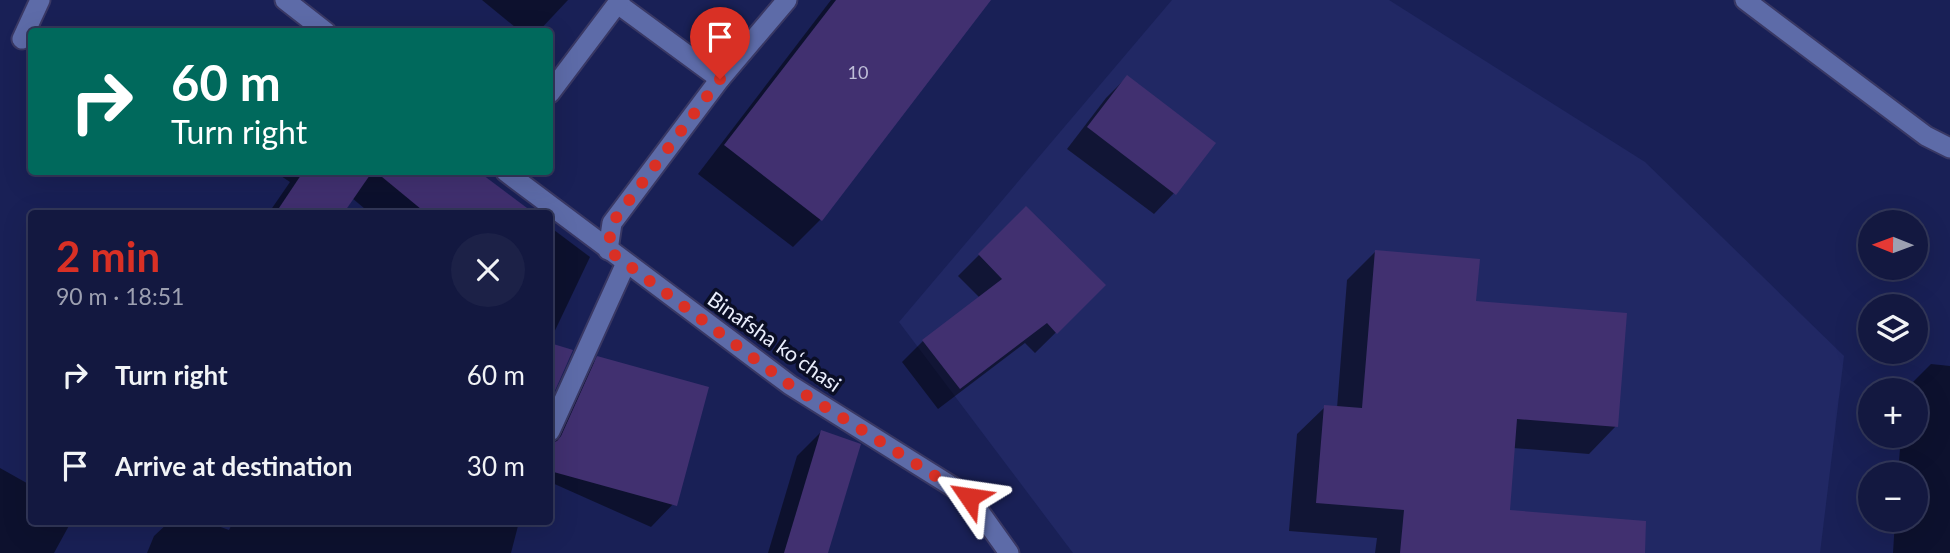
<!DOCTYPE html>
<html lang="en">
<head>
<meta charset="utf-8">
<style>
  body { margin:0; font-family:Lato,sans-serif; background:#1c2147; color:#f1f3f6; height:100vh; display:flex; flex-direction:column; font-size:26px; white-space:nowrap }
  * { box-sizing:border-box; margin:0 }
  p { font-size:23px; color:#9da0b1 }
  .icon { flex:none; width:38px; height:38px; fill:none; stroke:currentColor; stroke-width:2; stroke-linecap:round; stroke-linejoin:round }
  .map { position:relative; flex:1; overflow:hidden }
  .sheet { position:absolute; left:28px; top:210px; width:525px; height:315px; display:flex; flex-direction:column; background:#131840; border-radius:7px; box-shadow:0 7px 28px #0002,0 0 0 2px #323759 }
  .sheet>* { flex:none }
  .top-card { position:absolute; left:28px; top:28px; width:525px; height:147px; border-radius:7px; box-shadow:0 7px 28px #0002,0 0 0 2px #323759; background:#00695c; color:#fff; overflow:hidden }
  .needle { width:46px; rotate:271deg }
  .tools { position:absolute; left:1858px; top:210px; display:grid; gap:14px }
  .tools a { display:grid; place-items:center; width:70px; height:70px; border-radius:50%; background:#131840; box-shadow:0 7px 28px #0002,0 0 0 2px #323759; font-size:35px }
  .pin { position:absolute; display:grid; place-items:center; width:60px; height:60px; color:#fff; margin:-72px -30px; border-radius:50% 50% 50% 0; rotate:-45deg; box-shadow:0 0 7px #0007 }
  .pin .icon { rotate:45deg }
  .me { position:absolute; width:77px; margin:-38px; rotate:302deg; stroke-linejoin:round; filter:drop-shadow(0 0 5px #0008) }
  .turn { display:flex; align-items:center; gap:24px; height:147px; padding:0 28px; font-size:32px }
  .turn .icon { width:91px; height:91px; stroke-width:2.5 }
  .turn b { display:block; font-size:49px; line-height:60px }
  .round { display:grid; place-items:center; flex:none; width:74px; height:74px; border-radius:37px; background:#1c2147 }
  .summary { display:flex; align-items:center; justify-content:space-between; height:119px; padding:0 28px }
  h1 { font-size:42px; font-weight:700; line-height:52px; color:#d93025 }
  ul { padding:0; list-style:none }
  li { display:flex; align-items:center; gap:21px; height:91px; padding:0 28px }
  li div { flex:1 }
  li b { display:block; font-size:26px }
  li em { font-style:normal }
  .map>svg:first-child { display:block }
  .built { fill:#212864 }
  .shadow { fill:#0007 }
  .building { fill:#413070 }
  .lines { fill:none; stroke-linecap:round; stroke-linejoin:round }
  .service-casing { stroke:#393864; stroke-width:23 }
  .minor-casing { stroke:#393864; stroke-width:23 }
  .service { stroke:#5d6ba8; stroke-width:19 }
  .minor { stroke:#5d6ba8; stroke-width:19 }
  .route { stroke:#d93025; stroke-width:12; stroke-dasharray:0 21.6 }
  .labels { text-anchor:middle; stroke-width:7; stroke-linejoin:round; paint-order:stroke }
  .number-label { font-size:18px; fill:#bfbed8 }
  .street-label { font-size:21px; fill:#e9edfb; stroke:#0a0e25 }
</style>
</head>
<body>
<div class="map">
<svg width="1950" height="553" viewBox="0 0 1950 553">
  <rect width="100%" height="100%" fill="#192056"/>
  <polygon class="built" points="1172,0 1389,0 1645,162 1844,356 1820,553 1073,553 899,322"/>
  <g class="shadow">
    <polygon points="482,0 568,0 538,32 521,32"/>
    <polygon points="831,0 989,0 820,220 793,247 698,174"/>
    <polygon points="1127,77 1174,193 1154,214 1067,149 1106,98"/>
    <polygon points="275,172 476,172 532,214 371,214 352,198 341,214 268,214 290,182"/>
    <polygon points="1026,208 1104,285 1035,353 1025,343 938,409 902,362 923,341 980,298 958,276"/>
    <polygon points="550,227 590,257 550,341"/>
    <polygon points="1375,252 1474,303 1616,426 1589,454 1513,448 1508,512 1590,553 1375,553 1377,538 1289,531 1297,434 1325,407 1337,408 1347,280"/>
    <polygon points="550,345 571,351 550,398"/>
    <polygon points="598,358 676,501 651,527 550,482 550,434 572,384"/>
    <polygon points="1931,364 1950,366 1950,553 1893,553 1895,520 1916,520 1916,474 1898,474 1901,436 1916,436 1916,390 1905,390"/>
    <polygon points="821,432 826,553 768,553 797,456"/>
    <polygon points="0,468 32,486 32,522 71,522 54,553 0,553"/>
    <polygon points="169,522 207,522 229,530 233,522 519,522 511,553 147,553 154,536"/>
  </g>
  <g class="building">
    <polygon points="836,0 991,0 822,221 724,145"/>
    <polygon points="1127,75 1216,143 1176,195 1087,127"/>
    <polygon points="303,172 372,172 343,214 275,214"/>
    <polygon points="376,172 479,172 535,214 427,214"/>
    <polygon points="1026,206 1106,285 1057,334 1047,323 960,389 922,340 1002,279 978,254"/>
    <polygon points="1375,250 1480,259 1476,301 1627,313 1618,427 1517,419 1510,510 1646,521 1645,553 1400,553 1404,510 1316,503 1324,405 1362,408"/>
    <polygon points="550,343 573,350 550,402"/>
    <polygon points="597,356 709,387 677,506 550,471 550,443 557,441 561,436"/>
    <polygon points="821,430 861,444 828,553 784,553"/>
  </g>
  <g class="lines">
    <g class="service-casing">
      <g id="service">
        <polyline points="1745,0 1926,136 1950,148"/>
        <polyline points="618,4 720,79"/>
        <polyline points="22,39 40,0"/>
        <polyline points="550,93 620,0"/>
        <polyline points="608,250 612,223 720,79 787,0"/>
      </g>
    </g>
    <g class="minor-casing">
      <g id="minor">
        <polyline points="285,0 326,32"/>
        <polyline points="506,172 790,385 969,497 1009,553"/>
        <polyline points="550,431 626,263"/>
      </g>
    </g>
    <use href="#service" class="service"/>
    <use href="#minor" class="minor"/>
  </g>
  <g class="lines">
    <polyline class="route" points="720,79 612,223 608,250 790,385 969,497"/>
  </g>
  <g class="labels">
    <g class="number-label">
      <text x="858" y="79">10</text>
    </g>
    <g class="street-label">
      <text transform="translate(774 342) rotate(35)" y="7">Binafsha koʻchasi</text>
    </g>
  </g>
</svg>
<div class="tools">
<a><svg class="needle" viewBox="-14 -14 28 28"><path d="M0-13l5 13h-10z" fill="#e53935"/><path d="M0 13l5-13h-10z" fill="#9da0b1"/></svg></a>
<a><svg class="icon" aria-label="layers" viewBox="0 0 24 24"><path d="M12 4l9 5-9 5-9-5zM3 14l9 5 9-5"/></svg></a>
<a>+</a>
<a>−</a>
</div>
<div class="pin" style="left:720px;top:79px;background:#d93025"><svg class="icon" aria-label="arrive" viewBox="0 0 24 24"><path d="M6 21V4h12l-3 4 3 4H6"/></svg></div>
<svg class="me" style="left:969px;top:497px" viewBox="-20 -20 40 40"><path d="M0-17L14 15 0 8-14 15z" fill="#d93025" stroke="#fff" stroke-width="4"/></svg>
<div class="top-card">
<div class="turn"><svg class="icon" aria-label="right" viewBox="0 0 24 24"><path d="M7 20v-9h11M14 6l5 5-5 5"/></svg><div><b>60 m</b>Turn right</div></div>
</div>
<section class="sheet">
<div class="summary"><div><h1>2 min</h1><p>90 m · 18:51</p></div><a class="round"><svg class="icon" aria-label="close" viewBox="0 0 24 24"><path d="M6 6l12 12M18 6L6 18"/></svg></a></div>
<ul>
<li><svg class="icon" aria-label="right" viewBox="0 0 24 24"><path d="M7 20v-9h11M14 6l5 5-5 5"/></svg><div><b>Turn right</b></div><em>60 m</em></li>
<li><svg class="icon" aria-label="arrive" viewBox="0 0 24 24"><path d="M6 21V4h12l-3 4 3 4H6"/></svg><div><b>Arrive at destination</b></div><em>30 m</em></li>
</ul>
</section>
</div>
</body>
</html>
